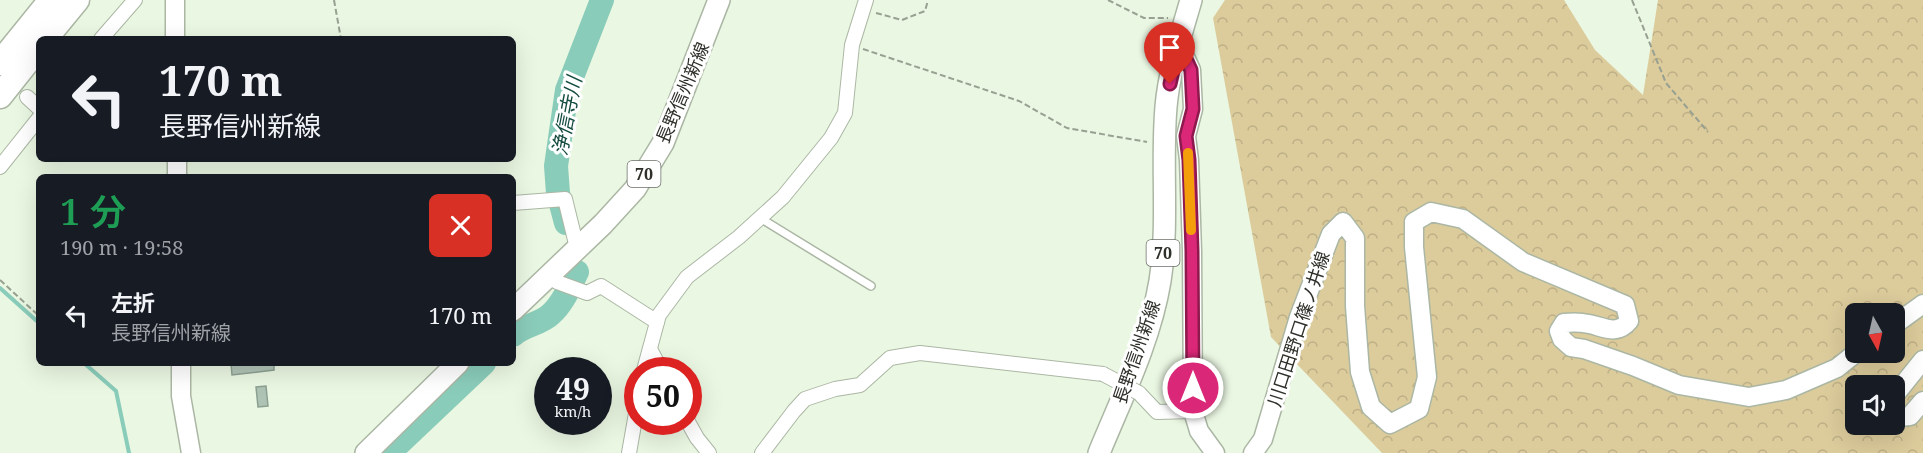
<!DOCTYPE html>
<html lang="ja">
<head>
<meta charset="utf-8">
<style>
  body { margin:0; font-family:"Noto Serif","Noto Sans JP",serif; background:#20242c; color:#f1f3f6; height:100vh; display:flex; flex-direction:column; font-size:22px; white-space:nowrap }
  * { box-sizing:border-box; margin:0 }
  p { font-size:20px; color:#9ea1a6 }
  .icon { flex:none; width:33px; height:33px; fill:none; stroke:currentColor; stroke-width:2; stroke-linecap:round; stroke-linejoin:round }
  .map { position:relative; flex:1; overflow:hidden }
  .sheet { position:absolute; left:36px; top:174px; width:480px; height:192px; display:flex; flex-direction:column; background:#171b24; border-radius:9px; box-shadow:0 6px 24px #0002 }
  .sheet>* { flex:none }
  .top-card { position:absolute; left:36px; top:36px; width:480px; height:126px; border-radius:9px; box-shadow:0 6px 24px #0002; background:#171b24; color:#f1f3f6; overflow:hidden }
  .needle { width:39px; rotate:172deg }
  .controls { position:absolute; left:1845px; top:303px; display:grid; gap:12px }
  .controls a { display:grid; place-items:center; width:60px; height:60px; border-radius:9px; background:#171b24; box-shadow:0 6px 24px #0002; font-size:30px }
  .speed { position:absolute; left:534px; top:357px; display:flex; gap:12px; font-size:30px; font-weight:700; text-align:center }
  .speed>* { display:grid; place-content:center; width:78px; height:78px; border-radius:50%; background:#171b24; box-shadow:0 6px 24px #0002; line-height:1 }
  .speed small { font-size:15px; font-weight:400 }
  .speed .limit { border:9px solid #d22; background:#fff; color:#111 }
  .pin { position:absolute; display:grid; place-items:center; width:51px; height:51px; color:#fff; margin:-62px -26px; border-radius:50% 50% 50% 0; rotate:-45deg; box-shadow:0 0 6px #0007 }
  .pin .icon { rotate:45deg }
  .me { position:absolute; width:66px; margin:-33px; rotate:0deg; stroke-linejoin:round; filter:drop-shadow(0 0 4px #0008) }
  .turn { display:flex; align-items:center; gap:21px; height:126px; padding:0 24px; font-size:27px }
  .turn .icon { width:78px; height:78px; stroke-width:2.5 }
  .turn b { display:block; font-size:42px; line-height:51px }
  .round { display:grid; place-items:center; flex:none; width:63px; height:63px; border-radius:9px; background:#20242c }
  .headline { display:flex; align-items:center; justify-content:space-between; height:102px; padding:0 24px }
  h1 { font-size:36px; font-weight:600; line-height:45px; color:#1e9e55 }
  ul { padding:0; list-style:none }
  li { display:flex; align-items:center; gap:18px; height:78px; padding:0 24px }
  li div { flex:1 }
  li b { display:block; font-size:22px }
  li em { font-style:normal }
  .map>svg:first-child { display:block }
  .forest { fill:url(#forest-crowns); fill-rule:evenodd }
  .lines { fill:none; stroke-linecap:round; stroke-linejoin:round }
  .stream { stroke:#8accba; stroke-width:4 }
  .river { stroke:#8accba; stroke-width:24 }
  .building { fill:#afc3b5; stroke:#8ca092; stroke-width:1.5 }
  .lane-casing { stroke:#abb7a4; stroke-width:10 }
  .street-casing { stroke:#abb7a4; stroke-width:16 }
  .secondary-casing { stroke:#abb7a4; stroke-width:21 }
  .primary-casing { stroke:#abb7a4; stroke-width:24 }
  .highway-casing { stroke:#abb7a4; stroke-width:27 }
  .path { stroke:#97a091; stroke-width:2; stroke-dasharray:6 3; stroke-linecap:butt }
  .lane { stroke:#fff; stroke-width:7 }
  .street { stroke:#fff; stroke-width:14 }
  .secondary { stroke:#fff; stroke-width:18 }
  .primary { stroke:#fff; stroke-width:21 }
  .highway { stroke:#fff; stroke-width:24 }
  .street-bridge-casing { stroke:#abb7a4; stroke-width:16; stroke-linecap:butt }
  .street-bridge { stroke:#fff; stroke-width:14 }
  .route-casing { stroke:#8e194d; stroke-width:15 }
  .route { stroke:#db2777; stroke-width:10 }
  .slow { stroke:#f59e0b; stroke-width:10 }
  .labels { text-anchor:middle; stroke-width:6; stroke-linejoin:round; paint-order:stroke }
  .shield { fill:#fff; stroke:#6c6f6a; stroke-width:1.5 }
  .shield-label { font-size:16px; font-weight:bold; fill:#2d312a }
  .street-label { font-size:18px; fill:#2d312a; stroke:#fff }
  .water-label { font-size:20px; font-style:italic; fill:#144c40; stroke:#fff }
</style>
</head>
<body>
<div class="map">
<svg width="1923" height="453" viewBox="0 0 1923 453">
  <defs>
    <pattern id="forest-crowns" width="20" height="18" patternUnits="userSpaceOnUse" patternTransform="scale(1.5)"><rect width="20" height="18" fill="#dccb9b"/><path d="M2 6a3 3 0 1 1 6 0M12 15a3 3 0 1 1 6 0" fill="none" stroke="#bdaf86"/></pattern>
  </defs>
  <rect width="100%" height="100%" fill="#eaf7e2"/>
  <path class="forest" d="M1225,0h339l31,50 48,45 15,-95h265v453h-541l-111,-116 -58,-319zM1856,314h38v38h-38zM1856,386h38v38h-38z"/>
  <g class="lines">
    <g class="stream">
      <polyline points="0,288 39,323"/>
      <polyline points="84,363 116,391 129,453"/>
    </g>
    <g class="river">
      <polyline points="566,223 558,193 556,166 567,90 602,0"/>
      <path d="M513,335c11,-10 28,-11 38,-21 12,-10 19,-28 26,-42"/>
      <polyline points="389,453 484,363"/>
    </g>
  </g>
  <g class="building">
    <polygon points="231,363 274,363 274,370 232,375"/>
    <polygon points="266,386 268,406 258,407 256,387"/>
  </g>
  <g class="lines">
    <g class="lane-casing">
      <polyline id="lane" points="760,218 871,286"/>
    </g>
    <g class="street-casing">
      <g id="street">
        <polyline points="101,39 135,0"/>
        <polyline points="27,97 39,108"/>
        <polyline points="0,167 39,118"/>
        <polyline points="513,203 565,199 577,248"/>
        <polyline points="549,275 557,282 587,293 601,286 657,322"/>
        <polyline points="650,349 661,370"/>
        <polyline points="644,370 659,315 687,277 739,237 783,197 831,138 845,113 852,45 866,0"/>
        <polyline points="1139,393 1157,412 1193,411"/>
        <polyline points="688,422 697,438 709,453"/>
        <polyline points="629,453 638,402"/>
        <polyline points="762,453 794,411 805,399 835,389 860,385 890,358 920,353 1103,374"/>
      </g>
    </g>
    <g class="secondary-casing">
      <g id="secondary">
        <polyline points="175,39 175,0"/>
        <polyline points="1179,44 1191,70 1193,109 1186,136 1189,160 1192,251 1193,411 1199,431 1215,453"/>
        <polyline points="177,159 177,177"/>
        <polyline points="1894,325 1923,304"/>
        <polyline points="181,363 181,396 191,453"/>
        <polyline points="1894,396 1923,360"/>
        <polyline points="1894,413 1898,417 1910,416 1923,401"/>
        <path d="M1253,453l10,-14 36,-122 32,-83 12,-12 12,16v68l5,66 11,35 19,17 29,-15 8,-32 -13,-130v-25l17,-10 32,7 60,43 102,43 4,16c-12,15 -25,6 -40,3 -9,-2 -16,-2 -25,-1l-5,8 3,8 9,8 13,2 49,17 46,19 70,12 37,-7 51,-22 20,-16"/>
      </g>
    </g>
    <g class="primary-casing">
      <g id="primary">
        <polyline points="513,310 603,224 635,189 663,143 719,0"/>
        <polyline points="366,453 458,363"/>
        <path d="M1099,453c23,-56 51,-112 61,-172 9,-58 1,-116 6,-174 3,-36 15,-72 25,-107"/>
      </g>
    </g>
    <g class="highway-casing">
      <g id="highway">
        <polyline points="45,39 77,0"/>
        <polyline points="0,63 51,0"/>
        <polyline points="0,96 39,47"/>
      </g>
    </g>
    <g class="path">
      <polyline points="334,0 341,39"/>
      <polyline points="1108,0 1144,18 1168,18"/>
      <polyline points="1632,0 1666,83 1708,132"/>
      <polyline points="876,13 902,20 925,11 928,0"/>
      <polyline points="863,49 1019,101 1067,128 1147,142"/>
      <polyline points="0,280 39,316"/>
    </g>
    <use href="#lane" class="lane"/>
    <use href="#street" class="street"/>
    <use href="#secondary" class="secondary"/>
    <use href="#primary" class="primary"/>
    <use href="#highway" class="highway"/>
    <g class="street-bridge-casing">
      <polyline id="street-bridge" points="1103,374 1139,393"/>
    </g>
    <use href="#street-bridge" class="street-bridge"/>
  </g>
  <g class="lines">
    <g class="route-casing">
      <polyline id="route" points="1170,84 1179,44 1191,70 1193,109 1186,136 1189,160 1192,251 1193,388"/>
    </g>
    <use href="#route" class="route"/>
    <polyline class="slow" points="1188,153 1191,230"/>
  </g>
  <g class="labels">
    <g class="shield">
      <rect x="627.5" y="161" width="33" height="26" rx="4.5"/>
      <rect x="1146.5" y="240" width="33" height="26" rx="4.5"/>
    </g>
    <g class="shield-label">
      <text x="644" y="180">70</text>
      <text x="1163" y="259">70</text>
    </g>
    <g class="street-label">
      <text transform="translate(683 93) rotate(-67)" y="6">長野信州新線</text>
      <text transform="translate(1299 329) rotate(-72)" y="6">川口田野口篠ノ井線</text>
      <text transform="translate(1137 352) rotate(-71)" y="6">長野信州新線</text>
    </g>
    <g class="water-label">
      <text transform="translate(567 116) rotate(-79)" y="7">浄信寺川</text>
    </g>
  </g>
</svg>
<div class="controls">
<a><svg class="needle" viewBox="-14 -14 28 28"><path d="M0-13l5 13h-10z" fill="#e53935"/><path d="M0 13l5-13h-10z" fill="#9ea1a6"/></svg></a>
<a><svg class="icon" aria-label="sound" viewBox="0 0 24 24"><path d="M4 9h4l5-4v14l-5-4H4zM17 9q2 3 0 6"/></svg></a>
</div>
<div class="speed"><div>49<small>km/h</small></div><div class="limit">50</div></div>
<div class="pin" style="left:1170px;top:84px;background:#d93025"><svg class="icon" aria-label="arrive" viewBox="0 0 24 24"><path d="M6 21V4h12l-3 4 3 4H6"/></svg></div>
<svg class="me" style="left:1193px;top:388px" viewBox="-20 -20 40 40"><circle r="17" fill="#db2777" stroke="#fff" stroke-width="3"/><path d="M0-11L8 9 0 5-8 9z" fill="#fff"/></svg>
<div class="top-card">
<div class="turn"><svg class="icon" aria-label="left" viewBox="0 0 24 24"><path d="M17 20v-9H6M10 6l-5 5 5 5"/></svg><div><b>170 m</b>長野信州新線</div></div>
</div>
<section class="sheet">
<div class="headline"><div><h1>1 分</h1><p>190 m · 19:58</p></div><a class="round" style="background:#d93025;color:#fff"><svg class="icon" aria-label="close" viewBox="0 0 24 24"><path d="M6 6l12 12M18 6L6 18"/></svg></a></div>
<ul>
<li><svg class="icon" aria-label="left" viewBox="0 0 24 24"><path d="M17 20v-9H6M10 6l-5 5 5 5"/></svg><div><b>左折</b><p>長野信州新線</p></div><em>170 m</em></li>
</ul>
</section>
</div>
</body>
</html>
